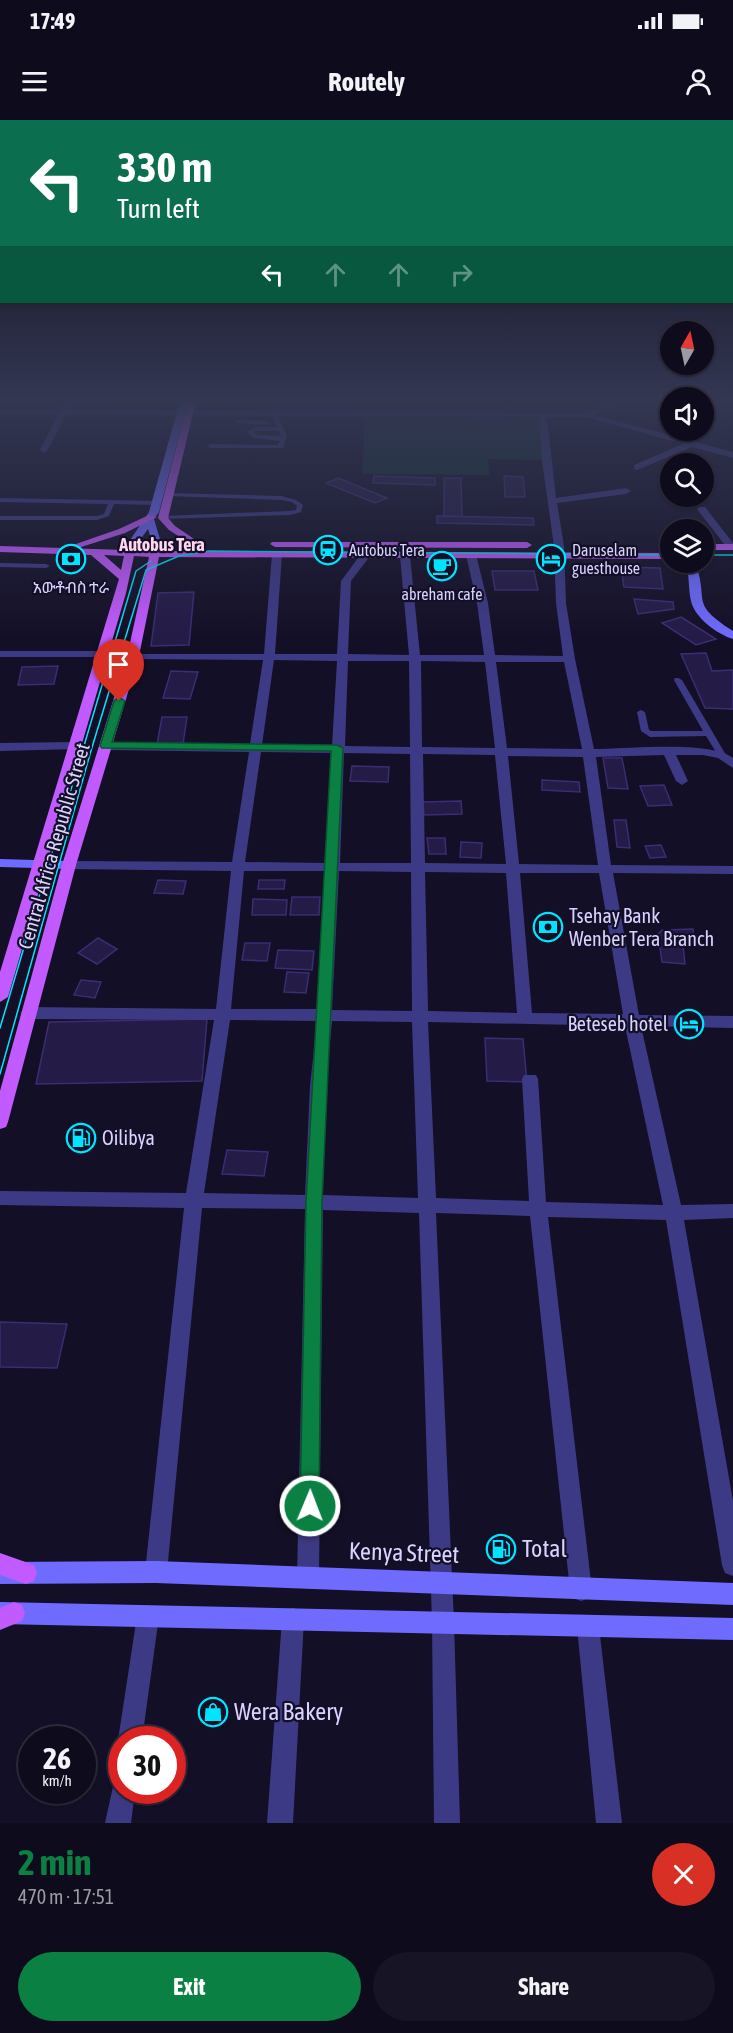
<!DOCTYPE html>
<html lang="en">
<head>
<meta charset="utf-8">
<style>
  body { margin:0; font-family:"Asap Condensed","Noto Sans Ethiopic",sans-serif; background:#171425; color:#f1f3f6; height:100vh; display:flex; flex-direction:column; font-size:22px; white-space:nowrap }
  * { box-sizing:border-box; margin:0 }
  p { font-size:20px; color:#9b9ba3 }
  .icon { flex:none; width:33px; height:33px; fill:none; stroke:currentColor; stroke-width:2; stroke-linecap:round; stroke-linejoin:round }
  .map { position:relative; height:1703px; overflow:hidden }
  .drawer { display:flex; flex-direction:column; background:#0e0b1c; flex:1 }
  .drawer>* { flex:none }
  .guide { position:absolute; left:0px; top:0px; width:734px; height:183px; box-shadow:0 2px 4px #0004,0 0 0 2px #2e2b3b; background:#0b6e4f; color:#fff; overflow:hidden }
  .needle { width:39px; rotate:9deg }
  .buttons { position:absolute; left:660px; top:201px; display:grid; gap:12px }
  .buttons a { display:grid; place-items:center; width:54px; height:54px; border-radius:50%; background:#0e0b1c; box-shadow:0 2px 4px #0004,0 0 0 2px #2e2b3b; font-size:30px }
  .speed { position:absolute; left:18px; top:1606px; display:flex; gap:12px; font-size:30px; font-weight:700; text-align:center }
  .speed>* { display:grid; place-content:center; width:78px; height:78px; border-radius:50%; background:#0e0b1c; box-shadow:0 2px 4px #0004,0 0 0 2px #2e2b3b; line-height:1 }
  .speed small { font-size:15px; font-weight:400 }
  .speed .limit { border:9px solid #d22; background:#fff; color:#111 }
  .pin { position:absolute; display:grid; place-items:center; width:51px; height:51px; color:#fff; margin:-62px -26px; border-radius:50% 50% 50% 0; rotate:-45deg; box-shadow:0 0 6px #0007 }
  .pin .icon { rotate:45deg }
  .me { position:absolute; width:66px; margin:-33px; rotate:1deg; stroke-linejoin:round; filter:drop-shadow(0 0 4px #0008) }
  .turn { display:flex; align-items:center; gap:21px; height:126px; padding:0 18px; font-size:27px }
  .turn .icon { width:78px; height:78px; stroke-width:2.5 }
  .turn b { display:block; font-size:42px; line-height:51px }
  .lanes { display:flex; align-items:center; height:57px; padding:0 18px; background:#0003; justify-content:center; gap:30px; direction:ltr }
  .lanes .off { opacity:.35 }
  .round { display:grid; place-items:center; flex:none; width:63px; height:63px; border-radius:32px; background:#171425 }
  .overview { display:flex; align-items:center; justify-content:space-between; height:102px; padding:0 18px }
  h1 { font-size:36px; font-weight:700; line-height:45px; color:#0b8043 }
  .cta { display:flex; gap:12px; margin-top:auto; padding:12px 18px }
  .cta a { flex:1; height:69px; border-radius:36px; background:#0b8043; color:#fff; font-size:24px; font-weight:700; line-height:69px; text-align:center }
  .cta a+a { background:#171425; color:#f1f3f6 }
  .status { display:flex; justify-content:space-between; align-items:center; height:42px; padding:0 30px; background:#0e0b1c; direction:ltr }
  .status svg { height:16px; fill:currentColor }
  header { display:flex; justify-content:space-between; align-items:center; height:78px; padding:0 18px; background:#0e0b1c; font-size:27px; font-weight:700 }
  .map>svg:first-child { display:block }
  .green { fill:#12302f }
  .building { fill:#241b47; stroke:#3b2d73; stroke-width:1.5 }
  .lines { fill:none; stroke-linecap:round; stroke-linejoin:round }
  .lane { fill:#3d3a85; fill-rule:evenodd }
  .street { fill:#3d3a85; fill-rule:evenodd }
  .secondary { fill:#6f6bff; fill-rule:evenodd }
  .primary { fill:#c25bff; fill-rule:evenodd }
  .tram { stroke:#00e5ff; stroke-width:1.5 }
  .route { fill:#0b8043; stroke:#07532c; stroke-width:1.5 }
  .labels { text-anchor:middle; stroke-width:4.5; stroke-linejoin:round; paint-order:stroke }
  .far-poi-label { font-size:16px; fill:#d9d4ff; stroke:#130f26; text-anchor:start }
  .far-neighbourhood-label { font-size:18px; font-weight:bold; fill:#ffd6f0; stroke:#130f26 }
  .street-label { font-size:20px; fill:#d9d4ff; stroke:#130f26 }
  .poi-label { font-size:20px; fill:#d9d4ff; stroke:#130f26; text-anchor:start }
  .near-poi-label { font-size:24px; fill:#d9d4ff; stroke:#130f26; text-anchor:start }
  .near-street-label { font-size:24px; fill:#d9d4ff; stroke:#130f26 }
</style>
</head>
<body>
<div class="status"><b>17:49</b><svg viewBox="0 0 49 12"><path d="M0 12V9h3v3zM5 12V6h3v6zM10 12V3h3v9zM15 12V0h3v12zM26 1h20v11H26zM47 4h2v5h-2z"/></svg></div>
<header><svg class="icon" aria-label="menu" viewBox="0 0 24 24"><path d="M4 6h16M4 12h16M4 18h16"/></svg>Routely<svg class="icon" aria-label="person" viewBox="0 0 24 24"><circle cx="12" cy="8" r="4"/><path d="M4 21q1-7 8-7t8 7"/></svg></header>
<div class="map">
<svg width="733" height="1703" viewBox="0 0 733 1703">
  <rect width="100%" height="100%" fill="#130f26"/>
  <polygon class="green" points="365,295 541,296 545,340 488,339 489,355 362,354"/>
  <g class="building">
    <polygon points="374,356 435,358 435,365 373,363"/>
    <polygon points="504,356 523,357 525,377 505,377"/>
    <polygon points="338,358 387,378 375,383 326,363"/>
    <polygon points="444,358 461,358 462,397 444,396"/>
    <polygon points="437,396 533,398 534,405 437,403"/>
    <polygon points="621,447 660,448 663,469 624,467"/>
    <polygon points="492,451 534,451 538,470 495,470"/>
    <polygon points="194,472 189,525 151,526 158,473"/>
    <polygon points="634,479 673,482 674,489 638,494"/>
    <polygon points="681,497 716,519 696,525 662,503"/>
    <polygon points="706,533 712,551 733,550 733,589 705,588 681,534"/>
    <polygon points="58,546 54,564 18,565 22,547"/>
    <polygon points="171,551 198,552 190,579 163,578"/>
    <polygon points="162,597 187,597 183,624 157,624"/>
    <polygon points="603,638 622,638 628,669 608,668"/>
    <polygon points="352,646 389,647 388,662 350,661"/>
    <polygon points="542,660 579,662 580,672 542,670"/>
    <polygon points="664,665 672,685 648,686 640,666"/>
    <polygon points="461,681 462,694 424,695 423,682"/>
    <polygon points="614,700 626,700 630,728 617,727"/>
    <polygon points="427,718 445,718 446,734 429,734"/>
    <polygon points="461,722 482,723 481,738 460,737"/>
    <polygon points="661,725 666,737 650,738 645,726"/>
    <polygon points="158,760 186,761 183,774 154,773"/>
    <polygon points="259,760 285,760 284,769 258,769"/>
    <polygon points="292,777 320,777 319,795 290,795"/>
    <polygon points="253,779 287,780 286,795 252,795"/>
    <polygon points="693,809 694,826 683,825 685,844 662,842 658,814 662,810"/>
    <polygon points="98,818 117,829 97,844 78,833"/>
    <polygon points="245,823 270,823 267,841 242,840"/>
    <polygon points="278,830 314,831 312,850 275,848"/>
    <polygon points="287,852 309,853 306,873 284,872"/>
    <polygon points="81,860 101,862 95,878 74,875"/>
    <polygon points="207,899 202,961 36,964 49,902"/>
    <polygon points="485,918 523,919 527,962 487,961"/>
    <polygon points="227,1030 268,1032 264,1056 222,1054"/>
    <polygon points="0,1202 67,1204 57,1248 0,1247"/>
  </g>
  <g class="lines">
    <g class="lane">
      <path d="M274,292l3,2 10,22 -4,12h-73l-3,-2 3,-2 68,1 2,-4 -26,-3 -8,-6 10,-5h21l-6,-13zM257,311h22l2,5 -23,-1 -5,-3z"/>
      <polygon points="237,300 266,301 269,303 266,305 239,303 237,302"/>
      <polygon points="169,373 281,376 296,380 303,385 301,392 290,395 161,399 161,397 163,396 290,391 296,390 297,386 292,382 281,380 167,376 167,374"/>
      <polygon points="0,378 157,381 160,383 157,385 114,384 109,396 97,400 0,400 0,396 97,396 104,394 108,384 0,382"/>
      <polygon points="0,443 46,444 50,446 46,448 0,447"/>
      <polygon points="675,558 678,558 682,560 726,635 725,637 719,637 706,616 650,617 641,611 637,592 641,590 645,592 649,610 652,611 703,611 674,560"/>
    </g>
    <g class="street">
      <path d="M65,281h8l-4,9 516,3 28,-12h11l-30,14 139,37v6l-41,-11 -55,23 -3,-1v-4l49,-21 -97,-27h-39l9,81 70,-10 5,3 -5,3 -69,9 7,43 2,57 9,56 19,90c31,0 117,-9 139,9v10l-15,-10 -15,-3h-27l12,26 -6,4 -6,-4 -12,-26 -68,2 15,108 122,1v8l-120,-1 26,142 94,1v12l-92,-2 40,179 52,-1v14l-49,2 49,281v75l-8,-3 -3,-8 -56,-345 -118,-3 44,373 -3,8 -8,3 -8,-3 -3,-8 -40,-374 -94,-3 18,409 6,201h-26l-2,-201 -13,-409 -96,-3 -4,367 -3,8 -8,3 -8,-3 -3,-8 8,-368 -103,-1 -35,364 -3,8 -8,3 -8,-3 -3,-8 39,-364 -184,-3v-14l186,2 28,-173 -186,-1 -8,-6 8,-6 188,2 15,-138 -162,-2 -7,-4 7,-4 163,1 17,-110 -143,-2 -6,-4 6,-4 144,2 13,-84 -130,-1 -4,-1v-4h135l8,-100 5,-3 5,3 -7,100h62l4,-73 20,-27 4,-1 5,3 -19,25 -3,73 61,1 -9,-99 5,-3 5,3 10,99h64l-7,-52 -11,-48 5,-3 5,3 12,48 7,52 68,1 -7,-53 -2,-57 -12,-85 -3,-44 -473,-2 -18,35 -4,3 -4,-3 18,-35 -58,-1v-4h60zM274,540l63,1 -5,85 -70,-1zM348,541h61l1,86 -65,-1zM421,541l64,1 10,86 -73,-1zM496,542h68l18,87 -75,-1zM261,632l71,1 -6,110 -81,-1zM344,633l66,1 1,109h-71zM423,634l72,1 11,109 -81,-1zM508,636l75,1 15,108 -79,-1zM244,751h82l-9,138h-86zM339,751l72,1 1,139 -80,-1zM425,752l81,1 11,140 -89,-2zM520,753h79l24,141 -91,-1zM230,900l87,1 -7,65 -5,109 -101,-2zM332,901l80,1 6,176 -95,-3 3,-109zM428,902l197,4 38,179 -117,-3 -8,-123 -2,-4h-12l-2,4 7,122 -93,-3z"/>
      <polygon points="299,281 308,281 309,282 305,284"/>
      <polygon points="699,387 705,387 733,423 733,429 728,429 697,389"/>
      <polygon points="0,531 102,531 108,534 102,537 0,537"/>
      <polygon points="74,622 78,623 78,629 0,631 0,623"/>
      <polygon points="148,1485 156,1488 159,1496 142,1620 122,1620 122,1629 118,1620 137,1496 140,1488"/>
      <polygon points="293,1488 301,1491 304,1499 293,1703 267,1703 282,1499 285,1491"/>
      <polygon points="588,1496 596,1499 599,1507 622,1703 596,1703 577,1507 580,1499"/>
      <polygon points="122,1659 122,1671 135,1671 131,1703 105,1703 114,1662"/>
    </g>
    <g class="secondary">
      <polygon points="180,281 188,281 159,392 154,399 162,426 154,428 148,409 134,428 128,428 126,426 149,392"/>
      <path d="M685,442h10c15,40 -7,40 38,69v8c-16,-5 -38,-21 -42,-38 -3,-13 -1,-26 -6,-39z"/>
      <polygon points="0,739 69,741 76,745 69,749 0,747"/>
      <polygon points="156,1441 733,1463 733,1485 156,1463 0,1464 0,1442"/>
      <polygon points="0,1482 733,1498 733,1520 0,1504"/>
    </g>
    <g class="primary">
      <polygon points="188,281 196,281 168,398 175,406 200,423 200,427 197,428 169,410 158,398"/>
      <polygon points="149,395 157,397 125,413 78,428 73,425 119,409"/>
      <polygon points="272,422 527,422 532,425 527,428 275,427 270,424"/>
      <path d="M131,423l5,3 -1,4 15,1 3,-6 3,-1 5,3 -1,4 510,2v6l-511,-2 -20,99 -63,209 -68,257 -2,5 -6,2v-38l62,-226 65,-209 22,-99 -15,-1 -8,37 -118,404 -8,5v-30l119,-393 -28,-24 -91,-3v-6l125,4 3,-6zM104,435l20,1 -3,14z"/>
      <rect x="704" y="424" width="29" height="6"/>
      <polygon points="0,1433 34,1445 37,1453 34,1461 26,1464 0,1455"/>
      <polygon points="14,1482 22,1485 25,1493 22,1501 0,1510 0,1488"/>
    </g>
    <g class="tram">
      <polyline points="704,435 733,435"/>
      <polyline points="0,908 136,451 151,441"/>
      <polyline points="0,954 90,634 146,450 179,436 209,431 670,435"/>
    </g>
  </g>
  <linearGradient id="sky" x2="0" y2="1"><stop stop-color="#0a0815"/><stop offset="0.54" stop-color="#333752"/><stop offset="1" stop-color="#333752" stop-opacity="0"/></linearGradient>
  <rect width="733" height="519" fill="url(#sky)"/>
  <polygon class="route" points="119,577 125,581 112,622 337,625 343,628 322,1082 319,1386 316,1393 310,1396 303,1393 300,1386 306,1082 331,631 102,628 100,626 114,581"/>
  <defs>
    <g id="station-ring" transform="scale(1.5)"><circle r="9.5" fill="#130f26" stroke="#00e5ff" stroke-width="1.5"/><path d="M-3-6H3Q5-6 5-4V2Q5 4 3 4L4.5 6H3L1.5 4h-3L-3 6H-4.5L-3 4Q-5 4-5 2V-4Q-5-6-3-6ZM-3.5-4v3h7v-3ZM-3.5 1v1.5H-2V1ZM2 1v1.5H3.5V1Z" fill="#00e5ff"/></g>
    <g id="bank-ring" transform="scale(1.5)"><circle r="9.5" fill="#130f26" stroke="#00e5ff" stroke-width="1.5"/><path d="M-6-4H6V4H-6ZM0-2.3a2.3 2.3 0 1 0 0 4.6a2.3 2.3 0 1 0 0-4.6Z" fill="#00e5ff"/></g>
    <g id="hotel-ring" transform="scale(1.5)"><circle r="9.5" fill="#130f26" stroke="#00e5ff" stroke-width="1.5"/><path d="M-6-4.5h1.5V1H6V5H4.5V3h-9V5H-6ZM-4 0a1.8 1.8 0 1 1 3.6 0ZM.5 0V-2.5h3Q6-2.5 6 0Z" fill="#00e5ff"/></g>
    <g id="cafe-ring" transform="scale(1.5)"><circle r="9.5" fill="#130f26" stroke="#00e5ff" stroke-width="1.5"/><path d="M-5.5-4.5H6V0H3Q3 3.5 0 3.5H-2.5Q-5.5 3.5-5.5 0ZM3-3.2v2h1.7v-2ZM-6 4.5H4V6H-6Z" fill="#00e5ff"/></g>
    <g id="fuel-ring" transform="scale(1.5)"><circle r="9.5" fill="#130f26" stroke="#00e5ff" stroke-width="1.5"/><path d="M-5.5-6h7V0h2V4h1.3V-2.5L3-4.5l.8-.8L6-3V5H2.5V1h-1V6h-7ZM-4.2-4.7v3.2H.2V-4.7Z" fill="#00e5ff"/></g>
    <g id="shop-ring" transform="scale(1.5)"><circle r="9.5" fill="#130f26" stroke="#00e5ff" stroke-width="1.5"/><path d="M-5-2.5h2.3a2.7 3.5 0 0 1 5.4 0H5L5.5 6h-11ZM-1.5-2.5h3a1.5 2.3 0 0 0-3 0Z" fill="#00e5ff"/></g>
  </defs>
  <g fill-rule="evenodd">
    <use href="#station-ring" x="328" y="430"/>
    <use href="#bank-ring" x="71" y="439"/>
    <use href="#hotel-ring" x="551" y="439"/>
    <use href="#cafe-ring" x="442" y="446"/>
    <use href="#bank-ring" x="548" y="807"/>
    <use href="#hotel-ring" x="689" y="904"/>
    <use href="#fuel-ring" x="81" y="1018"/>
    <use href="#fuel-ring" x="501" y="1429"/>
    <use href="#shop-ring" x="213" y="1592"/>
  </g>
  <g class="labels">
    <g class="far-poi-label">
      <text x="349" y="436">Autobus Tera</text>
      <text x="572" y="436">Daruselam<tspan x="572" dy="18">guesthouse</tspan></text>
      <text x="71" y="473" text-anchor="middle">አውቶብስ ተራ</text>
      <text x="442" y="480" text-anchor="middle">abreham cafe</text>
    </g>
    <g class="far-neighbourhood-label">
      <text x="162" y="431">Autobus Tera</text>
    </g>
    <g class="street-label">
      <text transform="translate(54 726) rotate(-74)" y="7">Central Africa Republic Street</text>
    </g>
    <g class="poi-label">
      <text x="569" y="803">Tsehay Bank<tspan x="569" dy="23">Wenber Tera Branch</tspan></text>
      <text x="668" y="911" text-anchor="end">Beteseb hotel</text>
      <text x="102" y="1025">Oilibya</text>
    </g>
    <g class="near-poi-label">
      <text x="522" y="1437">Total</text>
      <text x="234" y="1600">Wera Bakery</text>
    </g>
    <g class="near-street-label">
      <text transform="translate(404 1433) rotate(2)" y="8">Kenya Street</text>
    </g>
  </g>
</svg>
<div class="buttons">
<a><svg class="needle" viewBox="-14 -14 28 28"><path d="M0-13l5 13h-10z" fill="#e53935"/><path d="M0 13l5-13h-10z" fill="#9b9ba3"/></svg></a>
<a><svg class="icon" aria-label="sound" viewBox="0 0 24 24"><path d="M4 9h4l5-4v14l-5-4H4zM17 9q2 3 0 6"/></svg></a>
<a><svg class="icon" aria-label="search" viewBox="0 0 24 24"><circle cx="10" cy="10" r="6"/><path d="M15 15l6 6"/></svg></a>
<a><svg class="icon" aria-label="layers" viewBox="0 0 24 24"><path d="M12 4l9 5-9 5-9-5zM3 14l9 5 9-5"/></svg></a>
</div>
<div class="speed"><div>26<small>km/h</small></div><div class="limit">30</div></div>
<div class="pin" style="left:119px;top:581px;background:#d93025"><svg class="icon" aria-label="arrive" viewBox="0 0 24 24"><path d="M6 21V4h12l-3 4 3 4H6"/></svg></div>
<svg class="me" style="left:310px;top:1386px" viewBox="-20 -20 40 40"><circle r="17" fill="#0b8043" stroke="#fff" stroke-width="3"/><path d="M0-11L8 9 0 5-8 9z" fill="#fff"/></svg>
<div class="guide">
<div class="turn"><svg class="icon" aria-label="left" viewBox="0 0 24 24"><path d="M17 20v-9H6M10 6l-5 5 5 5"/></svg><div><b>330 m</b>Turn left</div></div>
<div class="lanes"><svg class="icon" aria-label="left" viewBox="0 0 24 24"><path d="M17 20v-9H6M10 6l-5 5 5 5"/></svg><svg class="icon off" aria-label="ahead" viewBox="0 0 24 24"><path d="M12 20V5M6 11l6-6 6 6"/></svg><svg class="icon off" aria-label="ahead" viewBox="0 0 24 24"><path d="M12 20V5M6 11l6-6 6 6"/></svg><svg class="icon off" aria-label="right" viewBox="0 0 24 24"><path d="M7 20v-9h11M14 6l5 5-5 5"/></svg></div>
</div>
</div>
<section class="drawer">
<div class="overview"><div><h1>2 min</h1><p>470 m · 17:51</p></div><a class="round" style="background:#d93025;color:#fff"><svg class="icon" aria-label="close" viewBox="0 0 24 24"><path d="M6 6l12 12M18 6L6 18"/></svg></a></div>
<div class="cta"><a>Exit</a><a>Share</a></div>
</section>
</body>
</html>
